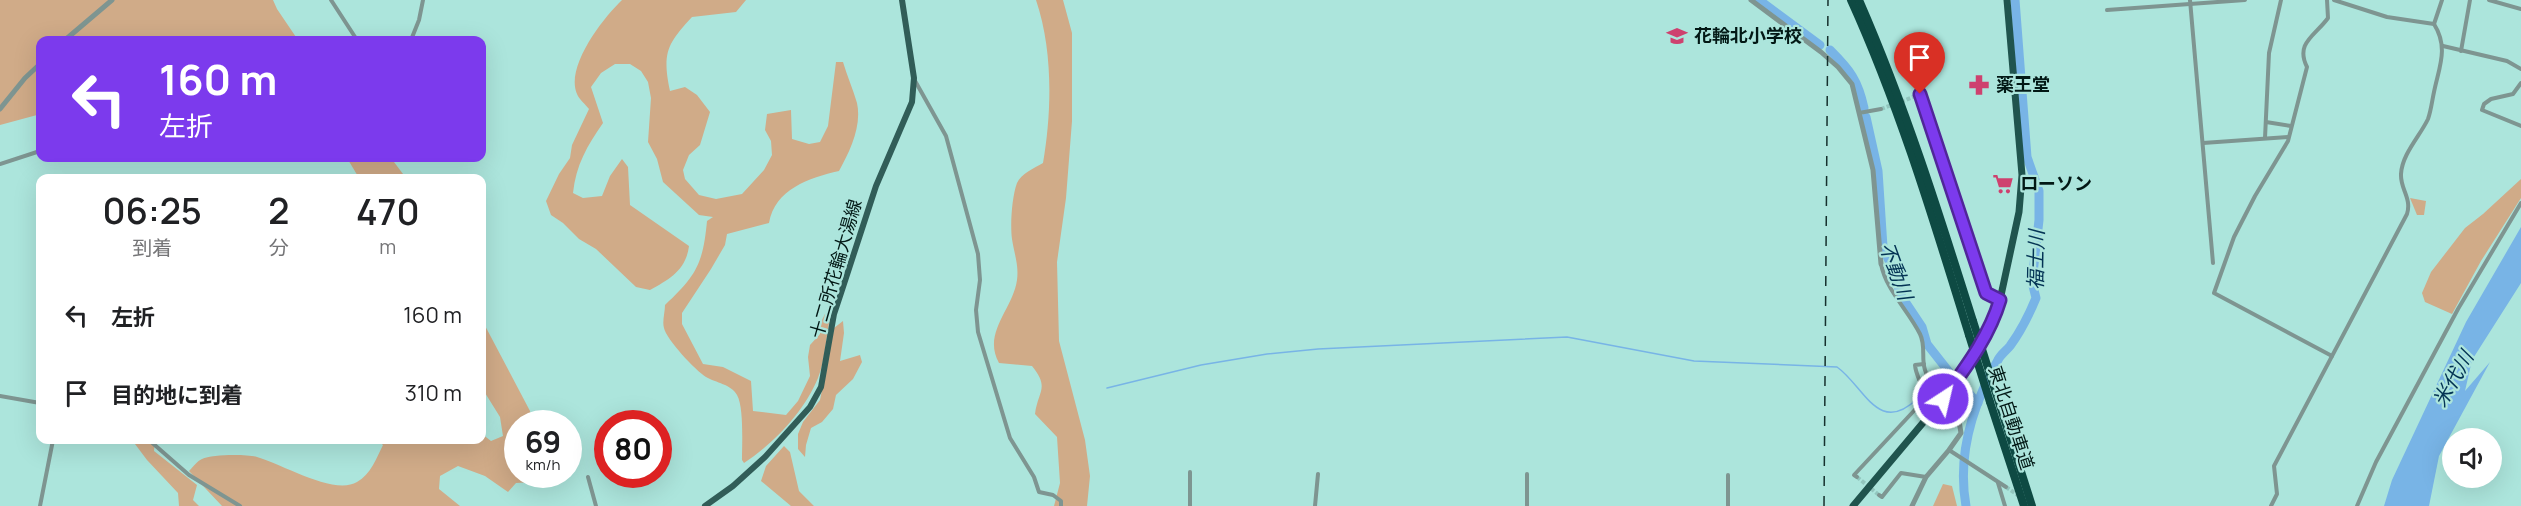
<!DOCTYPE html>
<html lang="ja">
<head>
<meta charset="utf-8">
<style>
  body { margin:0; font-family:Manrope,"Noto Sans JP",sans-serif; background:#f2f2f2; color:#202124; height:100vh; display:flex; flex-direction:column; font-size:22px; white-space:nowrap }
  * { box-sizing:border-box; margin:0 }
  p { font-size:20px; color:#757577 }
  .icon { flex:none; width:33px; height:33px; fill:none; stroke:currentColor; stroke-width:2; stroke-linecap:round; stroke-linejoin:round }
  .map { position:relative; flex:1; overflow:hidden }
  .drawer { position:absolute; left:36px; top:174px; width:450px; height:270px; display:flex; flex-direction:column; background:#fff; border-radius:12px; box-shadow:0 6px 24px #0002 }
  .drawer>* { flex:none }
  .guide { position:absolute; left:36px; top:36px; width:450px; height:126px; border-radius:12px; box-shadow:0 6px 24px #0002; background:#7c3aed; color:#fff; overflow:hidden }
  .tools { position:absolute; left:2442px; top:428px; display:grid; gap:12px }
  .tools a { display:grid; place-items:center; width:60px; height:60px; border-radius:50%; background:#fff; box-shadow:0 6px 24px #0002; font-size:30px }
  .speed { position:absolute; left:504px; top:410px; display:flex; gap:12px; font-size:30px; font-weight:700; text-align:center }
  .speed>* { display:grid; place-content:center; width:78px; height:78px; border-radius:50%; background:#fff; box-shadow:0 6px 24px #0002; line-height:1 }
  .speed small { font-size:15px; font-weight:400 }
  .speed .limit { border:9px solid #d22; background:#fff; color:#111 }
  .pin { position:absolute; display:grid; place-items:center; width:51px; height:51px; color:#fff; margin:-62px -26px; border-radius:50% 50% 50% 0; rotate:-45deg; box-shadow:0 0 6px #0007 }
  .pin .icon { rotate:45deg }
  .me { position:absolute; width:66px; margin:-33px; rotate:35deg; stroke-linejoin:round; filter:drop-shadow(0 0 4px #0008) }
  .turn { display:flex; align-items:center; gap:21px; height:126px; padding:0 24px; font-size:27px }
  .turn .icon { width:78px; height:78px; stroke-width:2.5 }
  .turn b { display:block; font-size:42px; line-height:51px }
  .eta { display:flex; justify-content:space-evenly; align-items:center; height:102px; text-align:center }
  .eta b { font-size:36px; font-weight:600; line-height:42px }
  ul { padding:0; list-style:none }
  li { display:flex; align-items:center; gap:18px; height:78px; padding:0 24px }
  li div { flex:1 }
  li b { display:block; font-size:22px }
  li em { font-style:normal }
  .map>svg:first-child { display:block }
  .green { fill:#d0ab88 }
  .water { fill:#78b4e6 }
  .lines { fill:none; stroke-linecap:round; stroke-linejoin:round }
  .stream { stroke:#78b4e6; stroke-width:1.5 }
  .river { stroke:#78b4e6; stroke-width:9 }
  .minor-tunnel { stroke:#92c6be; stroke-width:4; stroke-dasharray:4 2; stroke-linecap:butt }
  .minor { stroke:#7e9591; stroke-width:4 }
  .tertiary { stroke:#7e9591; stroke-width:5 }
  .primary { stroke:#315d58; stroke-width:6 }
  .trunk { stroke:#20544e; stroke-width:7 }
  .motorway { stroke:#0e4a43; stroke-width:8 }
  .rail { stroke:#16302d; stroke-width:1.5; stroke-dasharray:10 10; stroke-linecap:butt }
  .motorway-bridge { stroke:#0e4a43; stroke-width:8 }
  .route-casing { stroke:#51269a; stroke-width:15 }
  .route { stroke:#7c3aed; stroke-width:10 }
  .labels { text-anchor:middle; stroke-width:4.5; stroke-linejoin:round; paint-order:stroke }
  .poi-label { font-size:18px; font-weight:bold; fill:#021815; stroke:#ace5dc; text-anchor:start }
  .street-label { font-size:18px; fill:#021815; stroke:#ace5dc }
  .water-label { font-size:20px; font-style:italic; fill:#033354; stroke:#ace5dc }
</style>
</head>
<body>
<div class="map">
<svg width="2521" height="506" viewBox="0 0 2521 506">
  <rect width="100%" height="100%" fill="#ace5dc"/>
  <g class="green">
    <polygon points="0,0 273,0 277,9 298,40 40,40 40,119 37,115 0,125"/>
    <path d="M622,0h124l-10,12 -44,5c-25,27 -30,36 -22,74l15,-4 12,8 13,17 -10,33 -11,10 -6,15 2,9 14,16 17,4 26,-5 22,-24 8,-15 -1,-14 -6,-11 2,-16 24,-4 1,29 17,5 11,-2 8,-16 8,-64h7c4,14 10,27 14,41 5,23 -7,48 -18,68 -30,7 -64,18 -70,52l-42,11 -2,11 -14,24 -29,44v11l21,40 20,3 28,14 2,30 33,4 12,-14 12,-25 -2,-19 2,-12 10,-11 1,-12 4,-8 5,4c-4,19 -5,43 -12,60 -14,34 -44,65 -74,85l-2,-3c0,-15 2,-53 -5,-65 -6,-11 -21,-12 -31,-18 -10,-6 -40,-38 -42,-49 -2,-6 1,-16 1,-23 31,-29 38,-41 42,-84l6,-4 -14,-2 -36,-33 -6,-23 -9,-17 3,-44 -3,-16 -7,-11 -11,-7h-15l-14,9 -10,14 12,36c-16,23 -27,42 -30,70l10,5 19,-2 8,-20 12,-17 6,8 2,38 59,41c-3,24 -19,33 -39,44l-14,-3 -40,-38 -17,-10 -16,-16 -12,-8 -5,-14 13,-27 11,-16 2,-13 17,-36c-3,-4 -10,-10 -12,-15 -12,-27 26,-76 45,-94z"/>
    <path d="M1036,0h27l9,33v88l-6,77 -9,64 2,79 26,99 5,36 -3,30h-33l6,-23 -3,-46 -22,-23c3,-23 15,-26 -3,-48l-33,-3c-17,-30 14,-54 18,-83 2,-15 -3,-27 -5,-41 -2,-14 0,-43 5,-56 4,-9 17,-15 26,-20 9,-52 10,-113 -7,-163z"/>
    <polygon points="347,158 391,158 406,178 359,178"/>
    <polygon points="2521,179 2521,198 2481,261 2452,314 2425,302 2422,293 2431,272 2465,228 2483,214"/>
    <polygon points="2410,198 2426,201 2424,215 2417,215"/>
    <path d="M482,320l48,91 3,12h-15v51h18l-2,8 -18,1 -8,9 -23,-16 -27,-10 -18,10 -1,13 21,17h-238l-33,-35c3,-3 8,-10 13,-12 10,-5 45,-5 55,-2 23,6 77,39 100,25 14,-8 19,-23 26,-37l-5,-5h104v-6l9,7 12,-5 -3,-19 -18,-29z"/>
    <polygon points="843,321 844,333 840,361 860,355 862,362 853,379 836,395 833,409 822,422 811,428 806,445 805,457 798,449 798,434 803,422 820,400 834,328"/>
    <polygon points="132,440 155,440 154,451 197,485 193,500 199,506 179,506 178,493 147,460"/>
    <polygon points="784,446 790,452 799,491 814,506 791,506 761,481 766,466"/>
    <polygon points="1943,484 1952,486 1957,506 1933,506"/>
  </g>
  <polygon class="water" points="2521,227 2521,283 2472,360 2465,391 2490,362 2439,456 2429,506 2384,506 2392,480 2466,322"/>
  <g class="lines">
    <path class="stream" d="M1107,388l94,-23 66,-11 51,-5 249,-12 127,24 143,6c27,19 41,69 80,32"/>
    <g class="river">
      <polyline points="1759,0 1820,45"/>
      <path d="M1830,50c20,20 28,30 34,58"/>
      <polyline points="1866,117 1878,171 1883,247 1897,279 1900,294 1922,327 1927,344 1953,377"/>
      <polyline points="1960,384 1978,403"/>
      <path d="M1966,506c-9,-51 7,-102 32,-146 3,-6 8,-9 12,-14 11,-15 19,-31 26,-48l-4,-16 7,-62v-29l-12,-34 -12,-157"/>
    </g>
    <g class="minor-tunnel">
      <polyline points="1901,102 1920,94"/>
      <polyline points="1881,109 1894,104"/>
      <polyline points="1857,477 1879,495"/>
      <polyline points="2006,487 2031,504"/>
    </g>
    <g class="minor">
      <polyline points="331,0 357,40"/>
      <polyline points="2190,0 2213,263"/>
      <path d="M2327,0l1,18c-13,18 -33,25 -21,49l-19,74 -33,55 -21,41 -20,56 118,63"/>
      <polyline points="2489,0 2521,9"/>
      <polyline points="2107,10 2245,0"/>
      <polyline points="2434,24 2442,0"/>
      <polyline points="411,40 419,20 423,0"/>
      <polyline points="2443,46 2507,61 2521,69"/>
      <polyline points="2461,51 2470,0"/>
      <polyline points="914,79 946,136 978,254 980,280 976,310 978,332 1010,438 1034,477 1039,492 1053,495 1061,501 1061,506"/>
      <polyline points="2521,83 2513,94 2491,99 2484,104 2482,110 2521,126"/>
      <polyline points="2015,84 2026,83"/>
      <polyline points="1920,94 1986,293 2000,300"/>
      <polyline points="1859,113 1881,109"/>
      <polyline points="2266,122 2291,126"/>
      <polyline points="2265,138 2269,53 2281,0"/>
      <polyline points="2203,143 2288,137"/>
      <polyline points="0,164 40,151"/>
      <path d="M1881,264c5,26 27,46 39,70 6,12 1,24 5,36 3,11 11,19 18,28"/>
      <polyline points="0,396 40,403"/>
      <polyline points="149,440 189,475 240,506"/>
      <polyline points="1949,450 2006,487"/>
      <polyline points="1728,475 1728,506"/>
      <polyline points="588,477 596,506"/>
      <path d="M1857,477l-3,-2 70,-75c1,-14 -8,-22 -9,-35l9,-1"/>
      <polyline points="1998,483 2005,506"/>
      <polyline points="1879,495 1882,497 1901,473 1926,477"/>
      <polyline points="40,506 53,440"/>
      <polyline points="1190,506 1190,472"/>
      <polyline points="1315,506 1318,474"/>
      <polyline points="1527,506 1527,474"/>
      <path d="M2271,506l6,-12 -3,-28 133,-252c5,-16 -7,-25 -6,-40 1,-20 19,-38 27,-55 3,-8 4,-18 6,-27 5,-25 15,-44 0,-68l-47,-7 -53,-17"/>
      <polyline points="2357,506 2376,462 2458,309 2521,203"/>
    </g>
    <g class="tertiary">
      <polyline points="1751,0 1821,52 1838,67 1852,84 1873,170 1881,264"/>
      <polyline points="65,40 112,0"/>
      <polyline points="0,109 25,78 40,64"/>
      <polyline points="1912,506 1926,477 1949,450 1961,433 1959,421 1943,399"/>
    </g>
    <polyline class="primary" points="705,506 733,486 765,457 810,407 821,387 834,314 841,293 876,186 912,102 914,78 902,0"/>
    <polyline class="trunk" points="1853,506 1943,399 1978,349 1995,316 2000,300 2019,212 2022,175 2007,0"/>
    <g class="motorway">
      <path d="M1851,0c49,108 83,222 118,335"/>
      <path d="M1859,0c46,105 80,213 114,321"/>
      <polyline points="1995,390 2032,506"/>
      <polyline points="1990,402 2024,506"/>
    </g>
    <polyline class="rail" points="1824,506 1828,0"/>
    <g class="motorway-bridge">
      <polyline points="1973,321 1995,390"/>
      <polyline points="1969,335 1990,402"/>
    </g>
  </g>
  <g class="lines">
    <g class="route-casing">
      <path id="route" d="M1920,94l66,199 14,7c-11,37 -34,67 -57,99"/>
    </g>
    <use href="#route" class="route"/>
  </g>
  <defs>
    <g id="school-bare" transform="scale(1.62)"><path d="M0-5L7-2L0 1L-7-2ZM-4 1L0 2.5L4 1V4Q0 6-4 4Z" fill="#ce416f" stroke="#ace5dc" stroke-width="2.5" paint-order="stroke"/></g>
    <g id="pharmacy-bare" transform="scale(1.62)"><path d="M-2-6h4v4h4v4h-4v4h-4v-4h-4v-4h4Z" fill="#ce416f" stroke="#ace5dc" stroke-width="2.5" paint-order="stroke"/></g>
    <g id="supermarket-bare" transform="scale(1.62)"><path d="M-6-5.5h2.5l.6 2H6L4.5 2H-2.5L-4.4-4H-6ZM-1.5 3.2a1.3 1.3 0 1 0 .1 0ZM3 3.2a1.3 1.3 0 1 0 .1 0Z" fill="#ce416f" stroke="#ace5dc" stroke-width="2.5" paint-order="stroke"/></g>
  </defs>
  <g fill-rule="evenodd">
    <use href="#school-bare" x="1677" y="36"/>
    <use href="#pharmacy-bare" x="1979" y="85"/>
    <use href="#supermarket-bare" x="2003" y="184"/>
  </g>
  <g class="labels">
    <g class="poi-label">
      <text x="1694" y="42">花輪北小学校</text>
      <text x="1996" y="91">薬王堂</text>
      <text x="2020" y="190">ローソン</text>
    </g>
    <g class="street-label">
      <text transform="translate(836 269) rotate(-74)" y="6">十二所花輪大湯線</text>
      <text transform="translate(2011 418) rotate(72)" y="6">東北自動車道</text>
    </g>
    <g class="water-label">
      <text transform="translate(2036 260) rotate(-89)" y="7">福士川</text>
      <text transform="translate(1896 271) rotate(70)" y="7">不動川</text>
      <text transform="translate(2453 379) rotate(-60)" y="7">米代川</text>
    </g>
  </g>
</svg>
<div class="tools">
<a><svg class="icon" aria-label="sound" viewBox="0 0 24 24"><path d="M4 9h4l5-4v14l-5-4H4zM17 9q2 3 0 6"/></svg></a>
</div>
<div class="speed"><div>69<small>km/h</small></div><div class="limit">80</div></div>
<div class="pin" style="left:1920px;top:94px;background:#d93025"><svg class="icon" aria-label="arrive" viewBox="0 0 24 24"><path d="M6 21V4h12l-3 4 3 4H6"/></svg></div>
<svg class="me" style="left:1943px;top:399px" viewBox="-20 -20 40 40"><circle r="17" fill="#7c3aed" stroke="#fff" stroke-width="3"/><path d="M0-11L8 9 0 5-8 9z" fill="#fff"/></svg>
<div class="guide">
<div class="turn"><svg class="icon" aria-label="left" viewBox="0 0 24 24"><path d="M17 20v-9H6M10 6l-5 5 5 5"/></svg><div><b>160 m</b>左折</div></div>
</div>
<section class="drawer">
<div class="eta">
<div><b>06:25</b><p>到着</p></div>
<div><b>2</b><p>分</p></div>
<div><b>470</b><p>m</p></div>
</div>
<ul>
<li><svg class="icon" aria-label="left" viewBox="0 0 24 24"><path d="M17 20v-9H6M10 6l-5 5 5 5"/></svg><div><b>左折</b></div><em>160 m</em></li>
<li><svg class="icon" aria-label="arrive" viewBox="0 0 24 24"><path d="M6 21V4h12l-3 4 3 4H6"/></svg><div><b>目的地に到着</b></div><em>310 m</em></li>
</ul>
</section>
</div>
</body>
</html>
